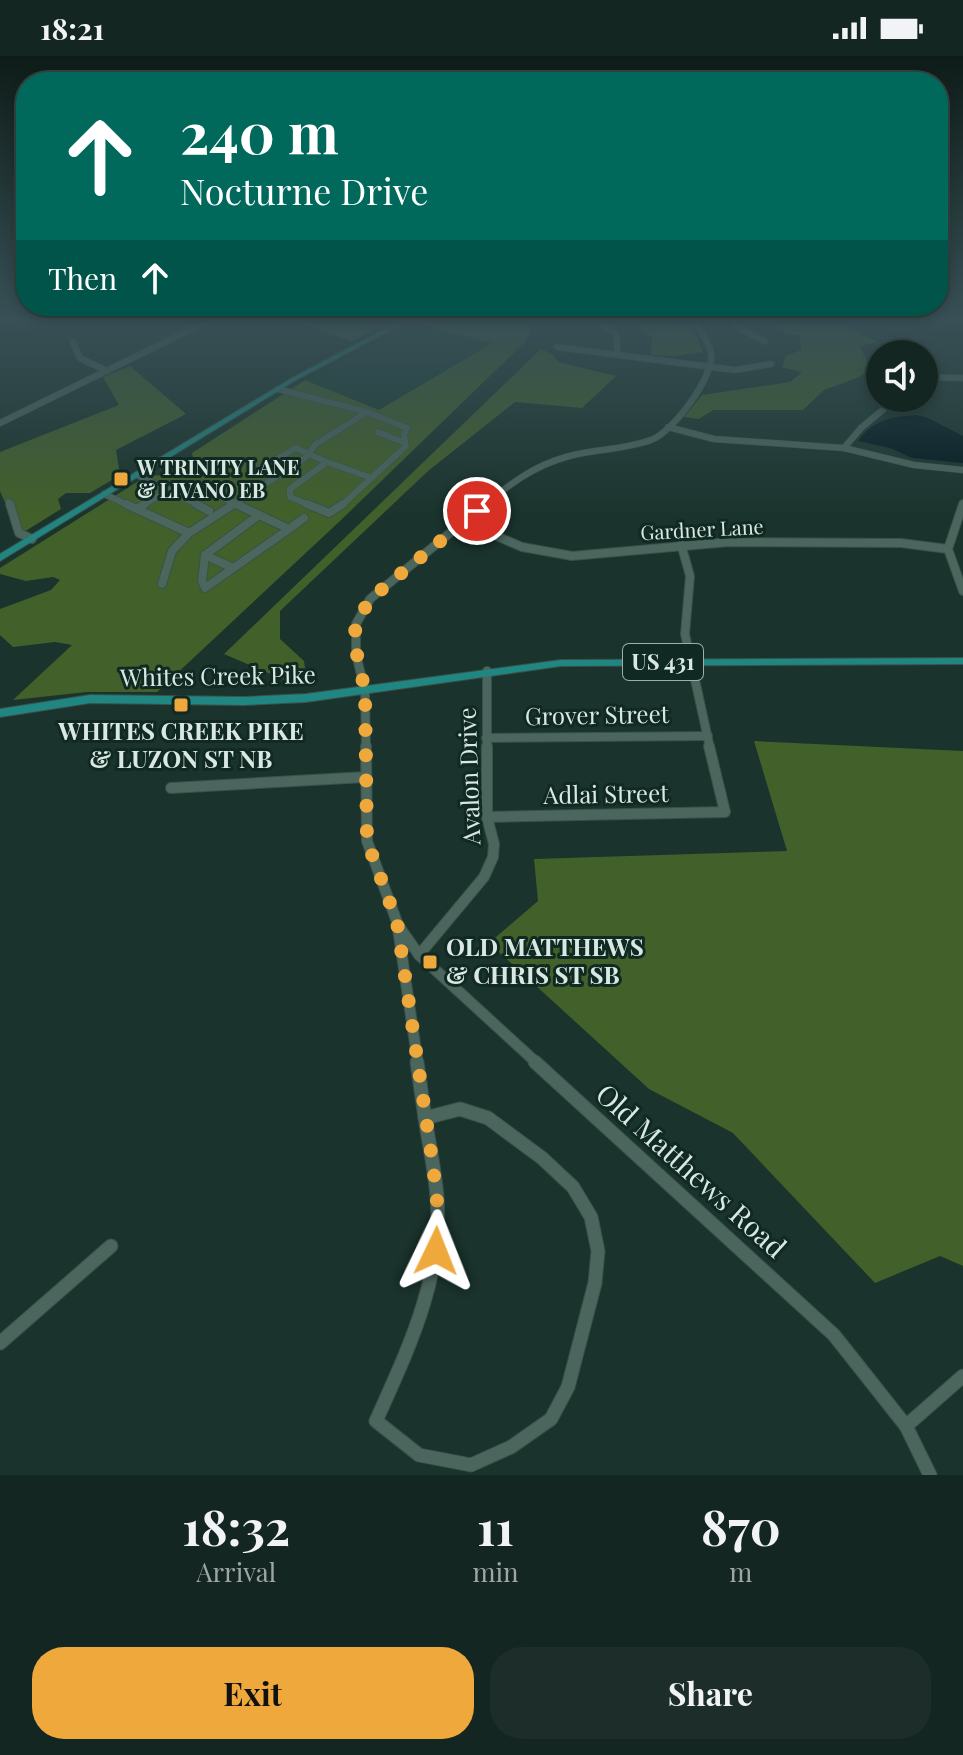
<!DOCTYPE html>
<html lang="en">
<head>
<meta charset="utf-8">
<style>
  body { margin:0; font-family:"Playfair Display",serif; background:#1d2e2a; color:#f1f3f6; height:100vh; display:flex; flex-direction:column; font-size:30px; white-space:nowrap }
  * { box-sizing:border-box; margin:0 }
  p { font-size:26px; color:#9da5a5 }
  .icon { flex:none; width:44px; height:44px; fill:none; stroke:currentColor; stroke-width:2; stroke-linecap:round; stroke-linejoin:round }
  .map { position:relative; height:1419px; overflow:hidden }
  .side { display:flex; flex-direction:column; background:#142621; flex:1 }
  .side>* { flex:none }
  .guide { position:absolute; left:16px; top:16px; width:932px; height:244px; border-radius:32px; box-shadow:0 4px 12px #0003,0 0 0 2px #33433f; background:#00695c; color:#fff; overflow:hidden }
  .controls { position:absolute; left:866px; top:284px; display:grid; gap:16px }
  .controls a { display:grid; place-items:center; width:72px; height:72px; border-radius:50%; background:#142621; box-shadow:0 4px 12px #0003,0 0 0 2px #33433f; font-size:40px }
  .pin { position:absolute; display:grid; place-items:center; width:68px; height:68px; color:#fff; margin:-34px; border:4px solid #fff; border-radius:50%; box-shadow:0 2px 8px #0007 }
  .me { position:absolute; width:88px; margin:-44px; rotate:2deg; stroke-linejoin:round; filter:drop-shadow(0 0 6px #0008) }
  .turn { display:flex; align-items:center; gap:28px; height:168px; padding:0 32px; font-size:36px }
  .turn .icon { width:104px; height:104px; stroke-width:2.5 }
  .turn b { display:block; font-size:56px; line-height:68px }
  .then { display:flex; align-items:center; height:76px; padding:0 32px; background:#0003; gap:16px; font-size:30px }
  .eta { display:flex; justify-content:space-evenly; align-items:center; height:136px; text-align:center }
  .eta b { font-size:48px; font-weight:700; line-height:56px }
  .button { display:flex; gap:16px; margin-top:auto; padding:16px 32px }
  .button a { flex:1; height:92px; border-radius:32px; background:#eea83c; color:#111; font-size:32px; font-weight:700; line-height:92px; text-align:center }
  .button a+a { background:#1d2e2a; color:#f1f3f6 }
  .status { display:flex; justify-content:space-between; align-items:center; height:56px; padding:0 40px; background:#142621; direction:ltr }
  .status svg { height:22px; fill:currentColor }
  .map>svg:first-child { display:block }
  .built { fill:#193c32 }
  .forest { fill:#426029 }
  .water { fill:#00171c }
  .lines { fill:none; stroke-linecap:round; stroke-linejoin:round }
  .minor-far3-casing { stroke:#3a504a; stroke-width:7 }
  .minor-far2-casing { stroke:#3a504a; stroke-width:10 }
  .minor-far1-casing { stroke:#3a504a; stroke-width:12 }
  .minor-casing { stroke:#3a504a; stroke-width:15 }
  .major-casing { stroke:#3a504a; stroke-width:2 }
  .minor-far3 { stroke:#4b665d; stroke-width:6 }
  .minor-far2 { stroke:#4b665d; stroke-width:8 }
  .minor-far1 { stroke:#4b665d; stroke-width:10 }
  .minor { stroke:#4b665d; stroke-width:13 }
  .major { fill:#208681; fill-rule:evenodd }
  .route { stroke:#eea83c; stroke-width:14; stroke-dasharray:0 25.2 }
  .poi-dot { fill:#eea83c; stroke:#102922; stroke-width:3 }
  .labels { text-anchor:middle; stroke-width:6; stroke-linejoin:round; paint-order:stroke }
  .far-poi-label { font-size:20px; font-weight:bold; fill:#d9e8e2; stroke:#102922; text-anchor:start }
  .far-street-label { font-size:20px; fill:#d9e8e2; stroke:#102922 }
  .shield { fill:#102922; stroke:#9dafa8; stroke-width:2 }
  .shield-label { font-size:22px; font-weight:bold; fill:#d9e8e2 }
  .street-label { font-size:24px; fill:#d9e8e2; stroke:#102922 }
  .poi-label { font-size:24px; font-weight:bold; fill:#d9e8e2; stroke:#102922 }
  .near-street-label { font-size:28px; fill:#d9e8e2; stroke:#102922 }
</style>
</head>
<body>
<div class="status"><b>18:21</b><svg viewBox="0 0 49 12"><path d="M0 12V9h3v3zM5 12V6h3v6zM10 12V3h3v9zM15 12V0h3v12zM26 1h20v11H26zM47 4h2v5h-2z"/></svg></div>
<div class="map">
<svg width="963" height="1419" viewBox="0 0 963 1419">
  <rect width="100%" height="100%" fill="#1a332c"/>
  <polygon class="built" points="412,267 493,286 379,354 305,324"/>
  <g class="forest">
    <polygon points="288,264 396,264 352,285"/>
    <polygon points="418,264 535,264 526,285 340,465 157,636 87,636 13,644 72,589 55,586 13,591 0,579 0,553 51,534 60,524 53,521 26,525 0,518 0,512 148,419 172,420 194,407 192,397 305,324 379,354 492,287 412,267"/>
    <polygon points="628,264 670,264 692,270 703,296 675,300 651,299 652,281"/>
    <polygon points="765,264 839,268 878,286 859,290 872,312 859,321 824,334 803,354 713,354 699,363 684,361 702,339 790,326 802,316 782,311 786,300 801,294 800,279 787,278"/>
    <polygon points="541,293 552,298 558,306 616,320 582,352 515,346 428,415 280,555 280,583 304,605 307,627 289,626 224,598"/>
    <polygon points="130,310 186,358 116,394 120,419 90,437 66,437 58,443 61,453 19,479 0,435 0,396 119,349 103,321"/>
    <polygon points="754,685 963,695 963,1210 940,1200 875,1227 733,1077 649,1033 489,887 538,845 534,803 787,795"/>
  </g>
  <path class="water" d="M916,359l10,2 37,19v27l-51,-5 -22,-10 -32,-7c15,-21 33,-24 58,-26z"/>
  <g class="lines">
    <g class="minor-far3-casing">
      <g id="minor-far3">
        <polyline points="596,264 616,278 618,297"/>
        <polyline points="732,264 742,274 765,285"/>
        <polyline points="878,265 925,264"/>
        <polyline points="73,286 80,302 107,315"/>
        <polyline points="557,291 735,314 771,308"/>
        <polyline points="924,321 963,322"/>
        <polyline points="0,367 210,264"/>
        <polyline points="668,371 714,383 844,392 914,409 963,414"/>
        <polyline points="378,376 405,387"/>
        <polyline points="844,392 861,372 897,342"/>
        <polyline points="327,406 372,422"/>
        <polyline points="254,416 296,392 327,406 290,433 290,441 312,450"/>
        <polyline points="137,419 168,434"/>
        <polyline points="104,438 130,450"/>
        <polyline points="9,446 10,450"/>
        <polyline points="142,450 168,434 175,437"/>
        <polyline points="200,450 175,437 191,427 240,450"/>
        <polyline points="231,450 305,402 316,388 367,356 278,333"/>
        <polyline points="341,450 406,390 404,379 407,372 367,356"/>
        <path d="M483,450c26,-21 50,-40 83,-49 27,-8 58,-7 85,-17 21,-7 64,-64 60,-87 -2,-11 -12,-23 -17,-33"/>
      </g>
    </g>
    <g class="minor-far2-casing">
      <g id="minor-far2">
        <polyline points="10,448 19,477 32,483"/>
        <polyline points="126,448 189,477 234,448"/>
        <polyline points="196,448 209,455"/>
        <polyline points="236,448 289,473 304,462"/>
        <polyline points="307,448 329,457 343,448"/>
        <polyline points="963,448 948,493 963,535"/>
        <polyline points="137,453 145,448"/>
        <polyline points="259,459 205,499 202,525 205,532 289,473"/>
        <polyline points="464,466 522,491 572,500 729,486 901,487 948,493"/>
        <polyline points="681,488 690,520 685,578 710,692"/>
        <polyline points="205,499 233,512"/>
        <polyline points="162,528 172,495 189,477"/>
        <polyline points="487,615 487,692"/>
        <polyline points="486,682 708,680"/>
        <polyline points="366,692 365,635 356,598 356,568 370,543 485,448"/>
      </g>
    </g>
    <g class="minor-far1-casing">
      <g id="minor-far1">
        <polyline points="366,690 367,785 397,866 418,1008"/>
        <polyline points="171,732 366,721"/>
        <polyline points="487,761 725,756 709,690"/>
        <polyline points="398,869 419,899 538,1008"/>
        <polyline points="419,899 484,821 493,801 494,788 487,761 487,690"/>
      </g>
    </g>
    <g class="minor-casing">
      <g id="minor">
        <polyline points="417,1006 425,1062"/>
        <polyline points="535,1006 834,1279 906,1370 930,1419"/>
        <path d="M460,1053l28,9 54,40 31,29 18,30 7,34 -3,32 -27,104 -17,32 -40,28 -40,18 -52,-10 -43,-34c32,-72 67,-142 61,-224 -2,-26 -8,-53 -12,-79z"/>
        <polyline points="0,1287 111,1190"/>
        <polyline points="906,1370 963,1320"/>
      </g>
    </g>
    <g class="major-casing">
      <g id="major">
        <polygon points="402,264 410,264 296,324 0,505 0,498 292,322"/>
        <polygon points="963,602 963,608 561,610 306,646 244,649 90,647 0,661 0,653 90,639 244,641 306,638 561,604"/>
      </g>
    </g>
    <use href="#minor-far3" class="minor-far3"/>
    <use href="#minor-far2" class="minor-far2"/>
    <use href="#minor-far1" class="minor-far1"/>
    <use href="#minor" class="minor"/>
    <use href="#major" class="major"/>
  </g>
  <linearGradient id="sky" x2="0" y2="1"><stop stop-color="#0e1c18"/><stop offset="0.57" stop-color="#385056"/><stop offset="1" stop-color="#385056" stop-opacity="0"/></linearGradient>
  <rect width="963" height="463" fill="url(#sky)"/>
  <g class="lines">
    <polyline class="route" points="436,1195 437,1142 432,1103 397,866 367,785 365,635 354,585 356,568 370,543 477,455"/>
  </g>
  <g class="poi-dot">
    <rect x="113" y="415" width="16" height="16" rx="4"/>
    <rect x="173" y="641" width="16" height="16" rx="4"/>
    <rect x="422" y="898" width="16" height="16" rx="4"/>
  </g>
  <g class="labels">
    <g class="far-poi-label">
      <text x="137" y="419">W TRINITY LANE<tspan x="137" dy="23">&amp; LIVANO EB</tspan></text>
    </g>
    <g class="far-street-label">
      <text transform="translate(702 474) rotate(-3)" y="7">Gardner Lane</text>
    </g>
    <rect class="shield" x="623" y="588" width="80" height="36" rx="6"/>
    <g class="shield-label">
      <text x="663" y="614">US 431</text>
    </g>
    <g class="street-label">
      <text transform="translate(218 621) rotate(-1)" y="8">Whites Creek Pike</text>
      <text transform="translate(597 660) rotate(-1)" y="8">Grover Street</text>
      <text transform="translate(470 720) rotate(-92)" y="8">Avalon Drive</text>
      <text transform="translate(606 739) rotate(-1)" y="8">Adlai Street</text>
    </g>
    <g class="poi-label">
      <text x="181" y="684">WHITES CREEK PIKE<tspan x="181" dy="28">&amp; LUZON ST NB</tspan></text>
      <text x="446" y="900" text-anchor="start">OLD MATTHEWS<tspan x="446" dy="28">&amp; CHRIS ST SB</tspan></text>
    </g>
    <g class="near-street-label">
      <text transform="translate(691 1115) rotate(42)" y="10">Old Matthews Road</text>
    </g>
  </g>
</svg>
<div class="controls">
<a><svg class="icon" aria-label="sound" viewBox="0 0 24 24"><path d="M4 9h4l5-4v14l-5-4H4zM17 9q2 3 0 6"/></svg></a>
</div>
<div class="pin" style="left:477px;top:455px;background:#d93025"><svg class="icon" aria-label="arrive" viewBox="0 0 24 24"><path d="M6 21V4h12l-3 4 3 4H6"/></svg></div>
<svg class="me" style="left:436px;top:1195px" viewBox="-20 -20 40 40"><path d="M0-17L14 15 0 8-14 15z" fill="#eea83c" stroke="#fff" stroke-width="4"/></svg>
<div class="guide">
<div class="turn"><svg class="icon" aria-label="ahead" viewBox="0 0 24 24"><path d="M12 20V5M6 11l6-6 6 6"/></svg><div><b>240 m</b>Nocturne Drive</div></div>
<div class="then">Then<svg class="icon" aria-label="ahead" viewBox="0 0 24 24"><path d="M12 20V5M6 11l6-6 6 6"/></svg></div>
</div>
</div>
<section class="side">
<div class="eta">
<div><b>18:32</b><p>Arrival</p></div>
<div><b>11</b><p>min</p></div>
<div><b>870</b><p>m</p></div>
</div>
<div class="button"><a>Exit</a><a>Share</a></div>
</section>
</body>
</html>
